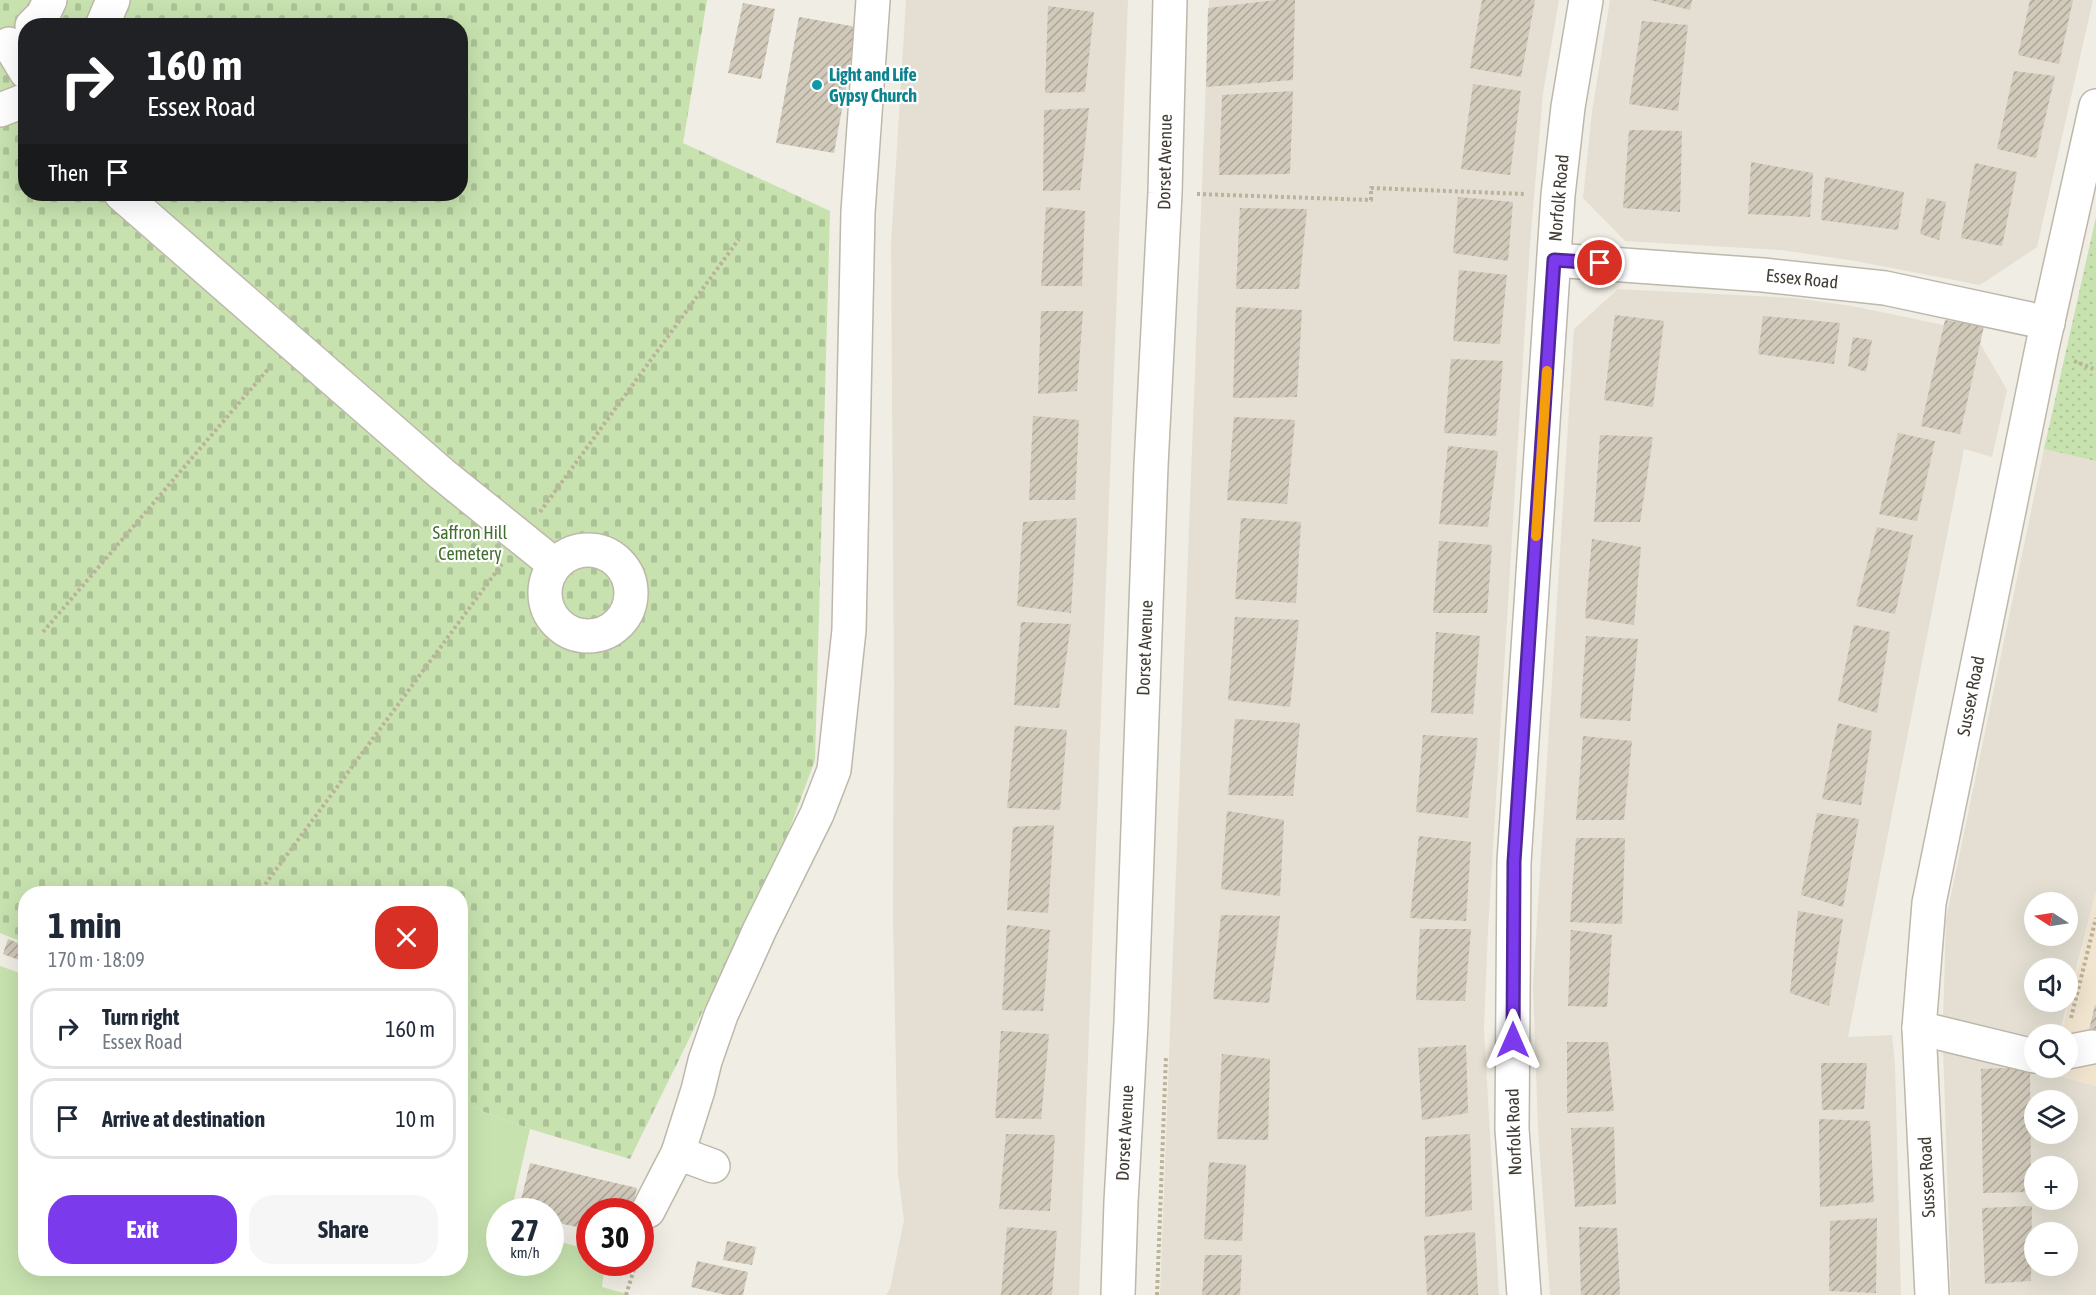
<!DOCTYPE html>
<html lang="en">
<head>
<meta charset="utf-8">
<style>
  body { margin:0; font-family:"Asap Condensed",sans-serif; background:#f6f6f7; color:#1f2937; height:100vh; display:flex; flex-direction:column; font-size:22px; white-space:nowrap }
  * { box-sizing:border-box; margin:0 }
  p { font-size:20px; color:#747a83 }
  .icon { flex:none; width:33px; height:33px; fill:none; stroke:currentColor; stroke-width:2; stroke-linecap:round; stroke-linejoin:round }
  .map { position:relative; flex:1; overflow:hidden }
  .details { position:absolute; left:18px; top:886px; width:450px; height:390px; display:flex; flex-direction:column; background:#fff; border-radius:24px; box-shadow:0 6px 24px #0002 }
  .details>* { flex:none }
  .banner { position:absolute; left:18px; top:18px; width:450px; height:183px; border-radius:24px; box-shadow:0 6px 24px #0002; background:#202124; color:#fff; overflow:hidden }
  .needle { width:39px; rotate:282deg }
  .tools { position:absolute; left:2024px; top:892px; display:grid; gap:12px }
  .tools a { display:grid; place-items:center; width:54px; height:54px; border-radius:50%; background:#fff; box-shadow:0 6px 24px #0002; font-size:30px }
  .speed { position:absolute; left:486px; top:1198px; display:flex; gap:12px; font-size:30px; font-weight:700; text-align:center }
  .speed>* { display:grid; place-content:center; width:78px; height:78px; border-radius:50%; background:#fff; box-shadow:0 6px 24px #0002; line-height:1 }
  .speed small { font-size:15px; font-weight:400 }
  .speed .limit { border:9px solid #d22; background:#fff; color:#111 }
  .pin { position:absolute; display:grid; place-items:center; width:51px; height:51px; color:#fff; margin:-26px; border:3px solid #fff; border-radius:50%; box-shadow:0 2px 6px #0007 }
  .me { position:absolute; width:66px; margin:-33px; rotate:0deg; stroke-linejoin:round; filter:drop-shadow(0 0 4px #0008) }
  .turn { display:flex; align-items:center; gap:21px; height:126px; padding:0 30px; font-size:27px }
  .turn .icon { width:78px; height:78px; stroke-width:2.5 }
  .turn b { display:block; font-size:42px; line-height:51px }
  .then { display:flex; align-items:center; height:57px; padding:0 30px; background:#0003; gap:12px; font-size:22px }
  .round { display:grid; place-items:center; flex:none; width:63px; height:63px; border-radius:24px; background:#f6f6f7 }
  .overview { display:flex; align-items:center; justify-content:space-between; height:102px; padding:0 30px }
  h1 { font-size:36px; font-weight:700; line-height:45px }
  .action { display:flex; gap:12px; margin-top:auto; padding:12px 30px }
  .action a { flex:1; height:69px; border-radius:24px; background:#7c3aed; color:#fff; font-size:24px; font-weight:700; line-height:69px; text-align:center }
  .action a+a { background:#f6f6f7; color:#1f2937 }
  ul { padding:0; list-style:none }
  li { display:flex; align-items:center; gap:18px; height:81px; margin:0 12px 9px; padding:0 18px; border:3px solid #e0e1e3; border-radius:24px }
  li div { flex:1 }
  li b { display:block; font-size:22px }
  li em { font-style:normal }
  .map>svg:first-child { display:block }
  .residential { fill:#e4dfd2; fill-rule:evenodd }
  .commercial { fill:#f1e5d0 }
  .grass { fill:#c7e2af }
  .cemetery { fill:url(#cemetery-stones); fill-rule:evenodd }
  .park { fill:url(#park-dots) }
  .building { fill:url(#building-hatch) }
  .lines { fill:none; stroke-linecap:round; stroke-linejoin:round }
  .minor-casing { stroke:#beb8aa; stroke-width:36 }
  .path { stroke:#bbb29a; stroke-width:4; stroke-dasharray:3 3; stroke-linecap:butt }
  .minor { stroke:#fff; stroke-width:33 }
  .route-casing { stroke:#51269a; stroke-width:15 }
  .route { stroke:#7c3aed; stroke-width:10 }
  .slow { stroke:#f59e0b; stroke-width:10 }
  .culture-dot { fill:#0f9aa8; stroke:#fff; stroke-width:2 }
  .labels { text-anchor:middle; stroke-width:4.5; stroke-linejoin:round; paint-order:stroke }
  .culture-label { font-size:18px; font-weight:bold; fill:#0d838f; stroke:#fff; text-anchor:start }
  .street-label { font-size:18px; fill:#423d34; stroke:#fff }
  .park-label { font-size:18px; fill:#416e2d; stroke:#fff }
</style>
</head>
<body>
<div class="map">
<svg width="2096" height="1295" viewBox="0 0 2096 1295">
  <defs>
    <pattern id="cemetery-stones" width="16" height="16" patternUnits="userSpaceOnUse" patternTransform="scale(1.5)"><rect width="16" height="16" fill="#c7e2af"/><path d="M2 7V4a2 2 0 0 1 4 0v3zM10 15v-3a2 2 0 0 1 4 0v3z" fill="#acc397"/></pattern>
    <pattern id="park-dots" width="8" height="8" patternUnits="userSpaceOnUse" patternTransform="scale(1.5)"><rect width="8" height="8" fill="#c7e2af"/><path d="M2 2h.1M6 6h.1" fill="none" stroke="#acc397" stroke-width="1.8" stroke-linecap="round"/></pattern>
    <pattern id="building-hatch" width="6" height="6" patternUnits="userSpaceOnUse" patternTransform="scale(1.5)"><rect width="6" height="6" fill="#d1c9ba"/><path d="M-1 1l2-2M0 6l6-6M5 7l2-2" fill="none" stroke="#aba498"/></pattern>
  </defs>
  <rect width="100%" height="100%" fill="#f0ede4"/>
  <g class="residential">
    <polygon points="906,0 1128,0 1079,1295 886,1295 890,1289 904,1220 898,1174 893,916 894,685 891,245"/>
    <polygon points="1209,0 1559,0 1543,93 1530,244 1488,930 1484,1028 1499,1295 1160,1295"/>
    <polygon points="1610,0 2093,0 2037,247 1980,285 1855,261 1781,250 1625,241 1583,198 1592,112"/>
    <polygon points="1618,289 1794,298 1852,306 1973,331 2007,390 1992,457 1964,449 1848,1037 1892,1035 1895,1065 1901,1295 1550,1295 1538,1129 1533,985 1574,329"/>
    <path d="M2044,449l52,12v431l-37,143h-25v14l-91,-27 3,-103zM2034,903h33v33h-33zM2034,969h33v33h-33z"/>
    <path d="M1943,1045l153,41v209h-145zM2034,1101h33v33h-33zM2034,1167h33v33h-33zM2034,1233h33v33h-33z"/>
  </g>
  <polygon class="commercial" points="2096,893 2096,1086 2051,1074 2053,1068 2067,1068 2067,1035 2061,1035"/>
  <polygon class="grass" points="0,966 23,974 25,970 26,1269 460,1269 461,1103 530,1129 511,1212 500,1212 500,1263 550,1263 551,1239 589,1250 590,1263 605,1263 602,1287 630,1295 0,1295"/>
  <path class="cemetery" d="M0,0h707l-24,143 147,68 -15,549 -34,92 -151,307 -100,-30 -69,-26 -1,-209h-434l-1,49 -25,-10zM26,26h434v168h-434z"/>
  <polygon class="park" points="2096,217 2096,461 2044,449"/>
  <g class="building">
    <polygon points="1276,0 1295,0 1293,80 1206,87 1208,8"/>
    <polygon points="1482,0 1535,0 1521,77 1470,68"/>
    <polygon points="1650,0 1692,0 1690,10"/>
    <polygon points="2030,0 2073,0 2059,64 2018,55"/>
    <polygon points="743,3 775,9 761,79 728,73"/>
    <polygon points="1048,6 1094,12 1085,92 1045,93"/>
    <polygon points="799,17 857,27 834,153 776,143"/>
    <polygon points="1642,21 1688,25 1678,111 1629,104"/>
    <polygon points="2014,71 2055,76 2036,158 1997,149"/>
    <polygon points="1473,84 1521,91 1510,175 1461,169"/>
    <polygon points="1293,91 1290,174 1219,175 1222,95"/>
    <polygon points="1089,108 1080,190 1043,191 1044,110"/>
    <polygon points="1629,130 1682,131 1680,212 1623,208"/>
    <polygon points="1751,162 1813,173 1810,217 1748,214"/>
    <polygon points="1975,163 2017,172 2002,246 1961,238"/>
    <polygon points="1825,177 1904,192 1898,230 1821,220"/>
    <polygon points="1458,197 1513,202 1508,261 1453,253"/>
    <polygon points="1927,198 1946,202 1939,240 1920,234"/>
    <polygon points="1046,207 1085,211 1082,286 1041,286"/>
    <polygon points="1240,208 1307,209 1299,289 1236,289"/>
    <polygon points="1459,270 1507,275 1500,344 1453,341"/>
    <polygon points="1236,307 1302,310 1297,397 1233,398"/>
    <polygon points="1041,311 1083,311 1077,391 1038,394"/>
    <polygon points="1615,315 1664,321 1653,407 1604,400"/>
    <polygon points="1763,316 1840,323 1834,364 1758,354"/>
    <polygon points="1945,320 1984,326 1960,434 1921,426"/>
    <polygon points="1853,337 1872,340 1866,372 1848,366"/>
    <polygon points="1451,359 1503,361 1496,436 1444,433"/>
    <polygon points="1033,416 1079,420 1075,500 1029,500"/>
    <polygon points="1234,417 1295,420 1287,504 1227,500"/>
    <polygon points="1898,433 1935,441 1917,521 1879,514"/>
    <polygon points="1600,435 1653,437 1640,522 1594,522"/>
    <polygon points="1448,446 1498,451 1488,527 1439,524"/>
    <polygon points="1077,518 1071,613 1017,606 1023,522"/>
    <polygon points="1241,518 1301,522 1296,603 1235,599"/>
    <polygon points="1877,527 1913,535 1895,614 1856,606"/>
    <polygon points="1592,539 1641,547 1634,625 1585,618"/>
    <polygon points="1439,541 1492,545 1487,613 1433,613"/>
    <polygon points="1235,617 1299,620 1290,707 1228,700"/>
    <polygon points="1021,622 1071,624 1059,708 1014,705"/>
    <polygon points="1854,625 1890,632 1877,713 1838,701"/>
    <polygon points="1436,632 1480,636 1473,714 1431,713"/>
    <polygon points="1586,636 1638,639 1630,721 1580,718"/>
    <polygon points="1235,719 1300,723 1293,796 1228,795"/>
    <polygon points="1838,723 1872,731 1861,805 1822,799"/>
    <polygon points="1015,726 1067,730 1060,810 1007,808"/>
    <polygon points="1423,735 1478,738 1468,818 1416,812"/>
    <polygon points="1583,736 1632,741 1624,820 1576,820"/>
    <polygon points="1227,811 1284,820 1280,896 1221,889"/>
    <polygon points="1817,813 1859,819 1843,907 1801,895"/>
    <polygon points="1054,825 1048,913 1007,910 1013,827"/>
    <polygon points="1419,836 1471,842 1466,921 1410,918"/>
    <polygon points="1576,838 1625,838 1622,924 1570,922"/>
    <polygon points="1798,911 1843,919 1829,1006 1790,993"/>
    <polygon points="1221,915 1280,916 1269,1003 1213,999"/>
    <polygon points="1007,925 1050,930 1043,1011 1002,1010"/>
    <polygon points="1420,929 1471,929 1465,1001 1416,1000"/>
    <polygon points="1571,930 1612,935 1607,1007 1568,1006"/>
    <polygon points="8,939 26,946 24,962 3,954"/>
    <polygon points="2095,1005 2096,1006 2096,1032 2089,1030"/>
    <polygon points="1001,1031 1049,1034 1041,1119 995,1118"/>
    <polygon points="1567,1042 1608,1042 1614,1111 1567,1113"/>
    <polygon points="1466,1045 1468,1113 1422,1120 1418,1048"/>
    <polygon points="1222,1054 1270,1059 1268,1140 1217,1139"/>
    <polygon points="1821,1063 1867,1063 1864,1109 1822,1110"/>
    <polygon points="2030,1067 2031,1192 1983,1193 1981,1069"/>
    <polygon points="1819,1119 1870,1121 1874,1202 1820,1207"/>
    <polygon points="1614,1127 1616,1204 1575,1207 1571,1128"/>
    <polygon points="1006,1134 1055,1135 1050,1211 999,1209"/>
    <polygon points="1470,1134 1472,1210 1425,1217 1425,1137"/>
    <polygon points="1209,1162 1246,1165 1242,1241 1204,1239"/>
    <polygon points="530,1163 637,1188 631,1212 590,1212 590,1230 550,1221 550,1212 518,1212"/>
    <polygon points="2032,1206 2031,1281 1985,1284 1982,1208"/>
    <polygon points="1877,1218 1876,1293 1829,1291 1830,1221"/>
    <polygon points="1007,1227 1057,1231 1052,1295 1001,1295"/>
    <polygon points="1579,1227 1617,1228 1620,1295 1581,1295"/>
    <polygon points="1475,1232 1478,1295 1427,1295 1424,1236"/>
    <polygon points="727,1241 756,1247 752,1265 723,1260"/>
    <polygon points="1205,1255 1242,1255 1240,1295 1202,1295"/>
    <polygon points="697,1261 748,1272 743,1295 726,1295 691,1287"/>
  </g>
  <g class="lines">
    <g class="minor-casing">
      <g id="minor">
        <polyline points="32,26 43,15 50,0"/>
        <polyline points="102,26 113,0"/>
        <polyline points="9,44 26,72"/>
        <polyline points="0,110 26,100"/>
        <polyline points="121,194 442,474 555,565"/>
        <polyline points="1554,260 1763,275 1885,288 2048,323"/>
        <circle cx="588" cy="593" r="43"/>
        <polyline points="1919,1028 2034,1056"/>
        <polyline points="2067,1052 2092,1047"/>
        <polyline points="678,1153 713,1166"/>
        <polyline points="648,1211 678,1153 698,1090 705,1061 721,1015 760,929 817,814 834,770 849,630 858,212 873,0"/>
        <polyline points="1118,1295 1121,1202 1131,1023 1151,466 1165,193 1170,0"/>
        <polyline points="1524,1295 1512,1129 1514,862 1558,195 1568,107 1586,0"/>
        <polyline points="1932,1295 1919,1028 1929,903 2042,348 2096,106"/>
      </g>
    </g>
    <g class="path">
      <polyline points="1197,194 1371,200 1371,188 1525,194"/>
      <polyline points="2074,361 2096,370"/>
      <polyline points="540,512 739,239"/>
      <polyline points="43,632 269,368"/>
      <polyline points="258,894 502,564"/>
      <polyline points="2071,1018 2096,918"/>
      <polyline points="626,1295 636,1263"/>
      <polyline points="1157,1295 1166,1056"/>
    </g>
    <use href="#minor" class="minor"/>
  </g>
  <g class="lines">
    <g class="route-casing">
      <polyline id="route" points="1513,1040 1514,862 1554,260 1600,263"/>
    </g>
    <use href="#route" class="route"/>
    <polyline class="slow" points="1536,536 1547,371"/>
  </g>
  <circle class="culture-dot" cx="817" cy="85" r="6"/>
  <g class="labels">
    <g class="culture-label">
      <text x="829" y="81">Light and Life<tspan x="829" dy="21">Gypsy Church</tspan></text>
    </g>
    <g class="street-label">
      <text transform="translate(1165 162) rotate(-89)" y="6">Dorset Avenue</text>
      <text transform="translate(1559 198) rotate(-85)" y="6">Norfolk Road</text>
      <text transform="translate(1802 279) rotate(6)" y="6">Essex Road</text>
      <text transform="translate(1145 648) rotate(-88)" y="6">Dorset Avenue</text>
      <text transform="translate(1971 696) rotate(-79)" y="6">Sussex Road</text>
      <text transform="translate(1514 1132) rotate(-92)" y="6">Norfolk Road</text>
      <text transform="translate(1125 1133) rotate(-87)" y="6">Dorset Avenue</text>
      <text transform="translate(1927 1177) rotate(-93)" y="6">Sussex Road</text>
    </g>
    <g class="park-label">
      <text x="470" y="539">Saffron Hill<tspan x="470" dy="21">Cemetery</tspan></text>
    </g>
  </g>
</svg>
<div class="tools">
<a><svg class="needle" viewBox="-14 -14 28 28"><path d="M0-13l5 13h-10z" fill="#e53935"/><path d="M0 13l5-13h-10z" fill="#747a83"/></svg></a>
<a><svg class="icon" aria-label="sound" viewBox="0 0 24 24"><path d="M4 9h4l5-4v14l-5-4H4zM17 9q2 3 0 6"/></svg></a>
<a><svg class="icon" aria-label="search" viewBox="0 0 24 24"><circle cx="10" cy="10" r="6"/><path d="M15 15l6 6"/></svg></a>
<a><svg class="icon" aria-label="layers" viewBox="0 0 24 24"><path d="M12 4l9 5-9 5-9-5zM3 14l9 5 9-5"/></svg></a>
<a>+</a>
<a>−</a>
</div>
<div class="speed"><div>27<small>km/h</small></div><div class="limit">30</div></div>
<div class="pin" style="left:1600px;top:263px;background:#d93025"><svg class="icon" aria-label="arrive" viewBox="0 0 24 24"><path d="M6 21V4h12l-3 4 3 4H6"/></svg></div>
<svg class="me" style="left:1513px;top:1040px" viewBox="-20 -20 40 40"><path d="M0-17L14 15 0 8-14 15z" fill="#7c3aed" stroke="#fff" stroke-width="4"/></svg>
<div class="banner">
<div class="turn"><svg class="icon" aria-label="right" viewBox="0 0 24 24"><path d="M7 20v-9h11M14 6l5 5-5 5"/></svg><div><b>160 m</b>Essex Road</div></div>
<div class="then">Then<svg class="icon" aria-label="arrive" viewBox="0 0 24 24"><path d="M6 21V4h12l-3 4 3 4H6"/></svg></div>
</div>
<section class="details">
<div class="overview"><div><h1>1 min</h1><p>170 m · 18:09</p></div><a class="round" style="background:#d93025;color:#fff"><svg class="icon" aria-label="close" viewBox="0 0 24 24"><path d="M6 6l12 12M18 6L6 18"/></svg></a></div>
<ul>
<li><svg class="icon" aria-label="right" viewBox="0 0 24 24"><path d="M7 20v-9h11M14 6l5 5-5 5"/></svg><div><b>Turn right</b><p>Essex Road</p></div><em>160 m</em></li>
<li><svg class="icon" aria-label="arrive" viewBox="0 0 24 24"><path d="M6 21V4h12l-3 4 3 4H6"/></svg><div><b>Arrive at destination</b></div><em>10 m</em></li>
</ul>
<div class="action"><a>Exit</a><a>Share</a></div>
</section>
</div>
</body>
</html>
